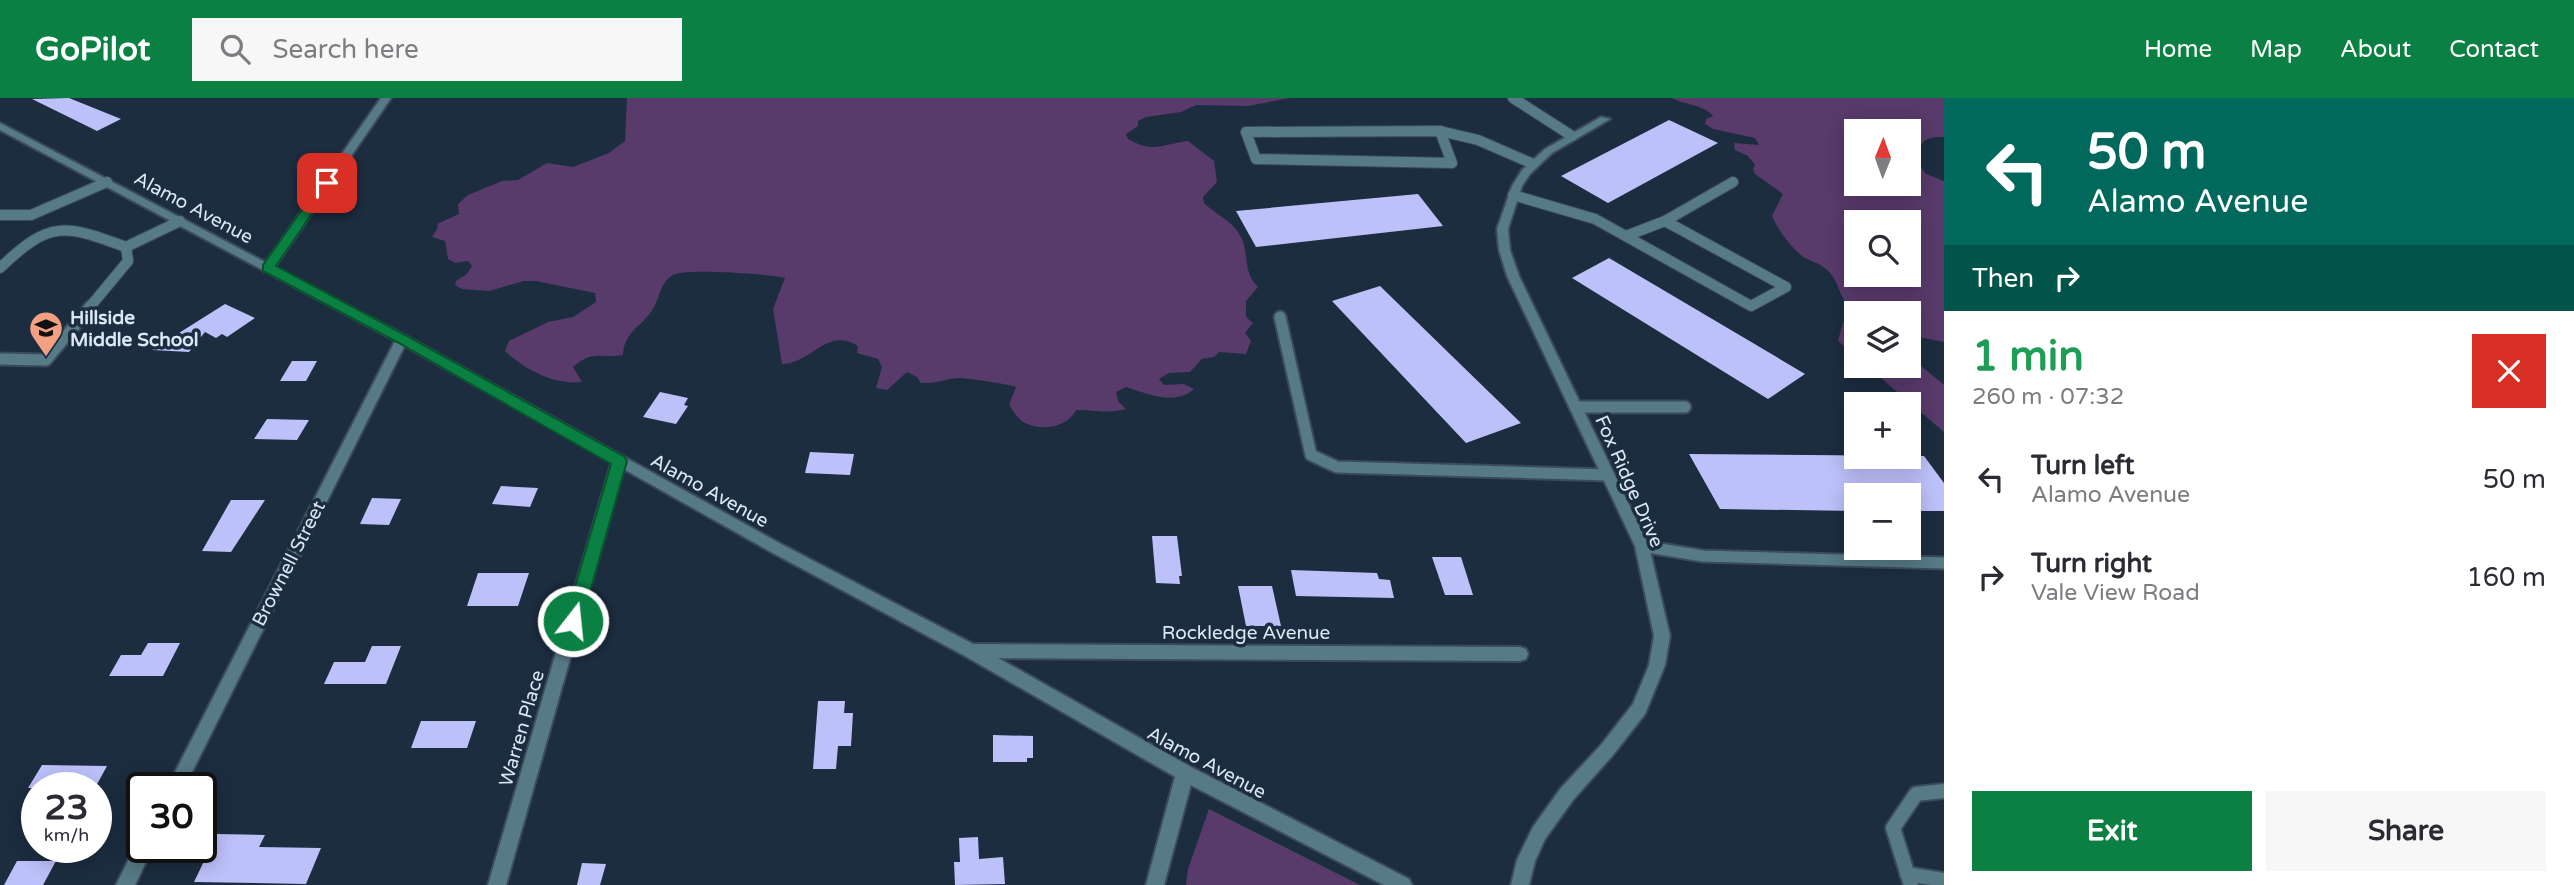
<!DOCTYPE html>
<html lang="en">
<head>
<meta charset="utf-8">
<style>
  body { margin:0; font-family:"Varela Round",sans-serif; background:#f7f7f7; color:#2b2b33; height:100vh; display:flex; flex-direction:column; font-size:26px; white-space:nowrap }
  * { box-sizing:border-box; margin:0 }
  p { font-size:23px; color:#7c7c81 }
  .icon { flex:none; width:38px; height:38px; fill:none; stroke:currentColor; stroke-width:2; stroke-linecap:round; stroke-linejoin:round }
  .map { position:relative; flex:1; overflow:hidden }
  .details { display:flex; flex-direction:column; background:#fff; width:630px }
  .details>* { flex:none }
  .guide { background:#00695c; color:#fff; overflow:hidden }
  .needle { width:46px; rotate:1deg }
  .controls { position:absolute; left:1844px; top:21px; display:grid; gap:14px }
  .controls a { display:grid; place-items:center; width:77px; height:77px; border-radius:0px; background:#fff; box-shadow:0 4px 18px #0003; font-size:35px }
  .speed { position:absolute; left:21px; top:674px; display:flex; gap:14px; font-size:35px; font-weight:700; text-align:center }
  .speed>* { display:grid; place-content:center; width:91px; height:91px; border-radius:50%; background:#fff; box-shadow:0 4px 18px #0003; line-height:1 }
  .speed small { font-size:18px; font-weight:400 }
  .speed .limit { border:4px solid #111; border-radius:10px; background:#fff; color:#111 }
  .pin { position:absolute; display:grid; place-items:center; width:60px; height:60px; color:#fff; margin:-30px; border-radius:14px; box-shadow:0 4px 10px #0006 }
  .me { position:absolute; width:77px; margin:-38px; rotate:16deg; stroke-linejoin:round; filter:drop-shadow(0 0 5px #0008) }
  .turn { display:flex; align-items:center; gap:24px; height:147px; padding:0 28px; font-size:32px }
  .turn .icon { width:91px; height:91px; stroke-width:2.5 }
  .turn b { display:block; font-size:49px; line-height:60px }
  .then { display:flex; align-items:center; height:66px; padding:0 28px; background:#0003; gap:14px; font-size:26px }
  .round { display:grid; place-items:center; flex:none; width:74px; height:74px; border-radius:0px; background:#f7f7f7 }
  .head { display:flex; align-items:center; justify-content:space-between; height:119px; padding:0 28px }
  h1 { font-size:42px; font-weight:800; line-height:52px; color:#1e9e55 }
  .cta { display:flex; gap:14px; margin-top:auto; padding:14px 28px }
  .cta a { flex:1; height:80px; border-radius:0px; background:#0b8043; color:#fff; font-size:28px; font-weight:800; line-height:80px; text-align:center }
  .cta a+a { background:#f7f7f7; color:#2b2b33 }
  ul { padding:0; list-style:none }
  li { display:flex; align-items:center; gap:21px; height:98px; padding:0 28px }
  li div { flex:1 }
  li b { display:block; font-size:26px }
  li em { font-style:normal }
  header { display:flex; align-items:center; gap:42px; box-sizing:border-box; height:98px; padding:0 35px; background:#0b8043; color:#fff }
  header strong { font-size:33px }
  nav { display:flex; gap:38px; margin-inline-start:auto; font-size:24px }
  .search { width:490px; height:63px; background:#f7f7f7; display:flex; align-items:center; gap:18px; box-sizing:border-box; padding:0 24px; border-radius:0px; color:#7c7c81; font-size:26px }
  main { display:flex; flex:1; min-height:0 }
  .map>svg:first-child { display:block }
  .green { fill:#583a6b; fill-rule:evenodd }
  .building { fill:#bdc1fa }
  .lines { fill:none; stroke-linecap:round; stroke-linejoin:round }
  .service-far2-casing { stroke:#3b4b5d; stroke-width:12 }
  .service-far1-casing { stroke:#3b4b5d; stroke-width:15 }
  .service-casing { stroke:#3b4b5d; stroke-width:18 }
  .minor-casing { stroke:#3b4b5d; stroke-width:4 }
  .tertiary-casing { stroke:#3b4b5d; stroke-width:4 }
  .service-far2 { stroke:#567a86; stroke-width:10 }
  .service-far1 { stroke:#567a86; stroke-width:11 }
  .service { stroke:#567a86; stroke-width:14 }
  .minor { fill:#567a86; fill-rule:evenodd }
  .tertiary { fill:#567a86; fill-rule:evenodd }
  .route { fill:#0b8043; stroke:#07532c; stroke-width:2 }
  .labels { text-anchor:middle; stroke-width:7; stroke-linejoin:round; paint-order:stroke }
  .street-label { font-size:19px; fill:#dce7f4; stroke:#1c2d40 }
  .poi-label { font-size:19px; font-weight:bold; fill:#dce7f4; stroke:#1c2d40; text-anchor:start }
</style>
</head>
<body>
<header>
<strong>GoPilot</strong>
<div class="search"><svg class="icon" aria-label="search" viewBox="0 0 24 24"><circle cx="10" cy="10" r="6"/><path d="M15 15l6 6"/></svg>Search here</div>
<nav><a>Home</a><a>Map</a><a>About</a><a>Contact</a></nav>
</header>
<main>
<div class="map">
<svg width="1944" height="787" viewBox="0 0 1944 787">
  <rect width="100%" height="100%" fill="#1c2d40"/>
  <g class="green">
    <path d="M627,0h663l-42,8 -52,-1 -15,7 -35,5 -8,4v5l-12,8 2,5c26,15 34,5 60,2l26,20 3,21 -14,15 1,6c10,10 26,17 34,29 13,18 3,39 20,55l-12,14v16l7,6 -8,10 6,8 -5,13 -27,-2 -5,5 -12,2 -12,13 -21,1 -10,6 5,6 20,-1 10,5c-19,17 -46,5 -68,-2l-10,5 2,9 8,8c-21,5 -30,1 -50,1 -9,18 -34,21 -51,13 -7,-4 -12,-12 -16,-18l7,-18c-3,-2 -49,-9 -56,-9 -13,0 -22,6 -39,5l-4,-6 -10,-5 -20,18 -11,-2 6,-21 -4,-8 -21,-6 1,-7c-31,-20 -47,18 -76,18l-9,-55 12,-31c-16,-4 -101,-10 -112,-3 -14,8 -13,25 -22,37 -12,16 -27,21 -28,43 -22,4 -30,-6 -50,12l9,15c-28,3 -57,-12 -77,-31l4,-10 39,-19 25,-5 23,-15 -1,-9 -59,-12h-12l-35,10 -27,-2 -7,-4 1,-4 11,-7 5,-8 -4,-5 -13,2 -7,-4 -3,-18 -13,-4 6,-10 -1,-3 22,-10 -1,-10 10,-9 34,-14 16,-1 29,-17 26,4 36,-14 16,-12z"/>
    <path d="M1672,0h272v39c-18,-1 -27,5 -28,24l10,13 18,7v161l-35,-7v-22h-51c-22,-13 -16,-31 -32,-44 -6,-6 -17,-8 -24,-13 -12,-10 -24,-26 -30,-40l11,-22 -28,-20 -2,-5 2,-4 -7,-9 -13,-6 -1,-7 25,2 -4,-7 -42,-9 -8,-5 1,-5 7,-3c-8,-11 -29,-11 -41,-18zM1857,33h52v53h-52zM1857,124h52v53h-52z"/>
    <polygon points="1843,224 1857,229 1857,259 1838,243"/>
    <polygon points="1909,258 1944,287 1944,334 1867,268 1909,268"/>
    <polygon points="1209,711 1360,787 1186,787 1188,771"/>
  </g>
  <g class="building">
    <polygon points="69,0 121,21 97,33 32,1"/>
    <polygon points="1669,22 1718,45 1608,105 1561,78"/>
    <polygon points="1418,96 1443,128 1256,149 1236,113"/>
    <polygon points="1609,160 1758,248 1805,276 1768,301 1572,180"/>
    <polygon points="1380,188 1490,295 1521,325 1466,345 1332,203"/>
    <polygon points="225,206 255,220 227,239 222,236 216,240 205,234 189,254 152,252"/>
    <polygon points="292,263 317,263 306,283 280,283"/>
    <polygon points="660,294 688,300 684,307 688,308 676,326 643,319"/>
    <polygon points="267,321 309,322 297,342 254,341"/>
    <polygon points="810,354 854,356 850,377 805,375"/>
    <polygon points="1689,356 1924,358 1944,385 1944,413 1909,413 1909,397 1857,397 1857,413 1720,411"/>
    <polygon points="501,388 538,390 530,409 492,406"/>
    <polygon points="372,400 401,401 389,427 360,426"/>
    <polygon points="231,402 265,402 231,454 202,453"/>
    <polygon points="1152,438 1177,438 1182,478 1179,478 1180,486 1156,485"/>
    <polygon points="1432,459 1461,459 1473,497 1445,497"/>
    <polygon points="1291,472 1377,475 1379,481 1390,482 1394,500 1296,498"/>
    <polygon points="478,475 529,475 518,508 467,508"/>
    <polygon points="1238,488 1272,488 1281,528 1246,528"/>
    <polygon points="148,545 180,545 163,578 109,578 121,557 141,557"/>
    <polygon points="372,548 401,548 386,586 324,586 334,564 365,564"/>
    <polygon points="818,603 845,603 844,615 853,615 851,648 838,648 836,671 813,671"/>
    <polygon points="421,623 476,623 467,650 411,650"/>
    <polygon points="993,637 1033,638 1033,660 1027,660 1027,664 993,664"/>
    <polygon points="42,667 107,668 95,690 28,690"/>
    <polygon points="217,736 265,737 259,749 321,750 306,786 194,784"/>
    <polygon points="978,739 979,761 1003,759 1005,786 955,787 954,764 960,764 959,740"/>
    <polygon points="17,763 56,763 43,787 4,787"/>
    <polygon points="582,765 606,766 600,787 577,787"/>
  </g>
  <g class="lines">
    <g class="service-far2-casing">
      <g id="service-far2">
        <polyline points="1513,0 1572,38"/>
        <polyline points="1440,33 1478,42 1531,65"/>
        <polygon points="1440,33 1452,65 1256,61 1246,34"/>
        <polyline points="1513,97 1595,121 1751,208 1786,189 1665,123 1733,84"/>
        <polyline points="0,117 31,117 107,84"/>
        <polyline points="1626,138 1665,123"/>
        <path d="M0,170c50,-48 64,-44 126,-21l54,-26"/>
        <polyline points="89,210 128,163 126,149"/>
      </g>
    </g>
    <g class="service-far1-casing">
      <g id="service-far1">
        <polyline points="1280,219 1311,357 1337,369 1608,377"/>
        <polyline points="0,261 46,262 91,208"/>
        <polyline points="1575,309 1685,309"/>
        <polyline points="1642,448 1703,458 1944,465"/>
      </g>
    </g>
    <g class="service-casing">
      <g id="service">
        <polyline points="1907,776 1944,782"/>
        <polyline points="1911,787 1893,730 1916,696 1944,693"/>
      </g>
    </g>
    <g class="minor-casing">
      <g id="minor">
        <polygon points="381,0 391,0 272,173 264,173 264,167"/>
        <polygon points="1601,19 1610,21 1552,55 1530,76 1522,88 1508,131 1510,152 1519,178 1649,448 1670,538 1665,567 1645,616 1613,657 1573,702 1545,741 1535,763 1529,787 1511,787 1517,762 1533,729 1561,690 1601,647 1633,606 1649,567 1654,538 1635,448 1507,178 1499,152 1497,131 1512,88 1522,72 1545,51"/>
        <polygon points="402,237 408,241 184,690 167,690 396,241"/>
        <polygon points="619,358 626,363 506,787 488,787 612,363"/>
        <polygon points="971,546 1520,549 1526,551 1528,556 1526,561 1520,563 971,560 965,558 963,553 965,548"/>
        <polygon points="1185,667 1191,669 1194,675 1164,787 1146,787 1176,675 1179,669"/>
        <polygon points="142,741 142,749 153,749 135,787 116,787 138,743"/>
      </g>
    </g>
    <g class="tertiary-casing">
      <polygon id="tertiary" points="0,25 406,238 781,446 977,548 1191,669 1409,781 1412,787 1384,787 1179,681 965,558 771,454 398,244 0,32"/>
    </g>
    <use href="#service-far2" class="service-far2"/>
    <use href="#service-far1" class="service-far1"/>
    <use href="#service" class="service"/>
    <use href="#minor" class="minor"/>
    <use href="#tertiary" class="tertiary"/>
  </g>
  <polygon class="route" points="327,81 333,85 276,168 407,238 625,359 627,363 580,529 573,531 567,529 565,523 611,366 397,244 263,173 263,167 323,82"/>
  <defs>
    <g id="school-pin" transform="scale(1.75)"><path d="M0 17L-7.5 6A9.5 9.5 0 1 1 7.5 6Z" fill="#f2a081" stroke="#1c2d40"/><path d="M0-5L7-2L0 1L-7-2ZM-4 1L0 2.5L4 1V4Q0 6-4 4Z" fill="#111"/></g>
  </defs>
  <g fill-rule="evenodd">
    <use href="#school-pin" x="46" y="230"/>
  </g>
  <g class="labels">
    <g class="street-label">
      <text transform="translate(194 109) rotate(28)" y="7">Alamo Avenue</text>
      <text transform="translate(1630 383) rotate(66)" y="7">Fox Ridge Drive</text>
      <text transform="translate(710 392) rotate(29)" y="7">Alamo Avenue</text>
      <text transform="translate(288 465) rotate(-63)" y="7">Brownell Street</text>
      <text x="1246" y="541">Rockledge Avenue</text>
      <text transform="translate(521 630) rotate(-74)" y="7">Warren Place</text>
      <text transform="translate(1207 664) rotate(28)" y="7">Alamo Avenue</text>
    </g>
    <g class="poi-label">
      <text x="70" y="226">Hillside<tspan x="70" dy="22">Middle School</tspan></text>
    </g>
  </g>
</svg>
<div class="controls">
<a><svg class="needle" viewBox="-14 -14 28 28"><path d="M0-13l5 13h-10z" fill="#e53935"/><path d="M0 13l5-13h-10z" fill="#7c7c81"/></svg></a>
<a><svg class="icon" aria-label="search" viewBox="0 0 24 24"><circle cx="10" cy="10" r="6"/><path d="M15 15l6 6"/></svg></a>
<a><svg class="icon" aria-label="layers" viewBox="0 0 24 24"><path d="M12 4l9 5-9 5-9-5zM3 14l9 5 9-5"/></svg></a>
<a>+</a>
<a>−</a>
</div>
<div class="speed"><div>23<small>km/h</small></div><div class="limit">30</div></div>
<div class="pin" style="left:327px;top:85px;background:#d93025"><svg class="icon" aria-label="arrive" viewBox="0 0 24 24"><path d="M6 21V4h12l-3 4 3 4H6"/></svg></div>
<svg class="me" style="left:573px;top:523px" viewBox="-20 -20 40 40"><circle r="17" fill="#0b8043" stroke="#fff" stroke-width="3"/><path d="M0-11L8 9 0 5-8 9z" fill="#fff"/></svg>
</div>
<section class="details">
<div class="guide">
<div class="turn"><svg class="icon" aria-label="left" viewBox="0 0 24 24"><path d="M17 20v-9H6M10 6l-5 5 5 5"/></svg><div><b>50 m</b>Alamo Avenue</div></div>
<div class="then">Then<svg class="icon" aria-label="right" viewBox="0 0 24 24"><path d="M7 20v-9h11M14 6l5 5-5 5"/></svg></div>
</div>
<div class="head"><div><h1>1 min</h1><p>260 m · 07:32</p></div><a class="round" style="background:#d93025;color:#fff"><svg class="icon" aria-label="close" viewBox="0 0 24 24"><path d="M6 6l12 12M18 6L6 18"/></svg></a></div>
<ul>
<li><svg class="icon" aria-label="left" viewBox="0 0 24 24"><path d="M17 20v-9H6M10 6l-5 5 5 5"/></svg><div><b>Turn left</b><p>Alamo Avenue</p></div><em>50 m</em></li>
<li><svg class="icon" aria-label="right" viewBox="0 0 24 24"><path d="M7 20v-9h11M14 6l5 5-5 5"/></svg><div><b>Turn right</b><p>Vale View Road</p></div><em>160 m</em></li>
</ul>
<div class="cta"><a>Exit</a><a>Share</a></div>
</section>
</main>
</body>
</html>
